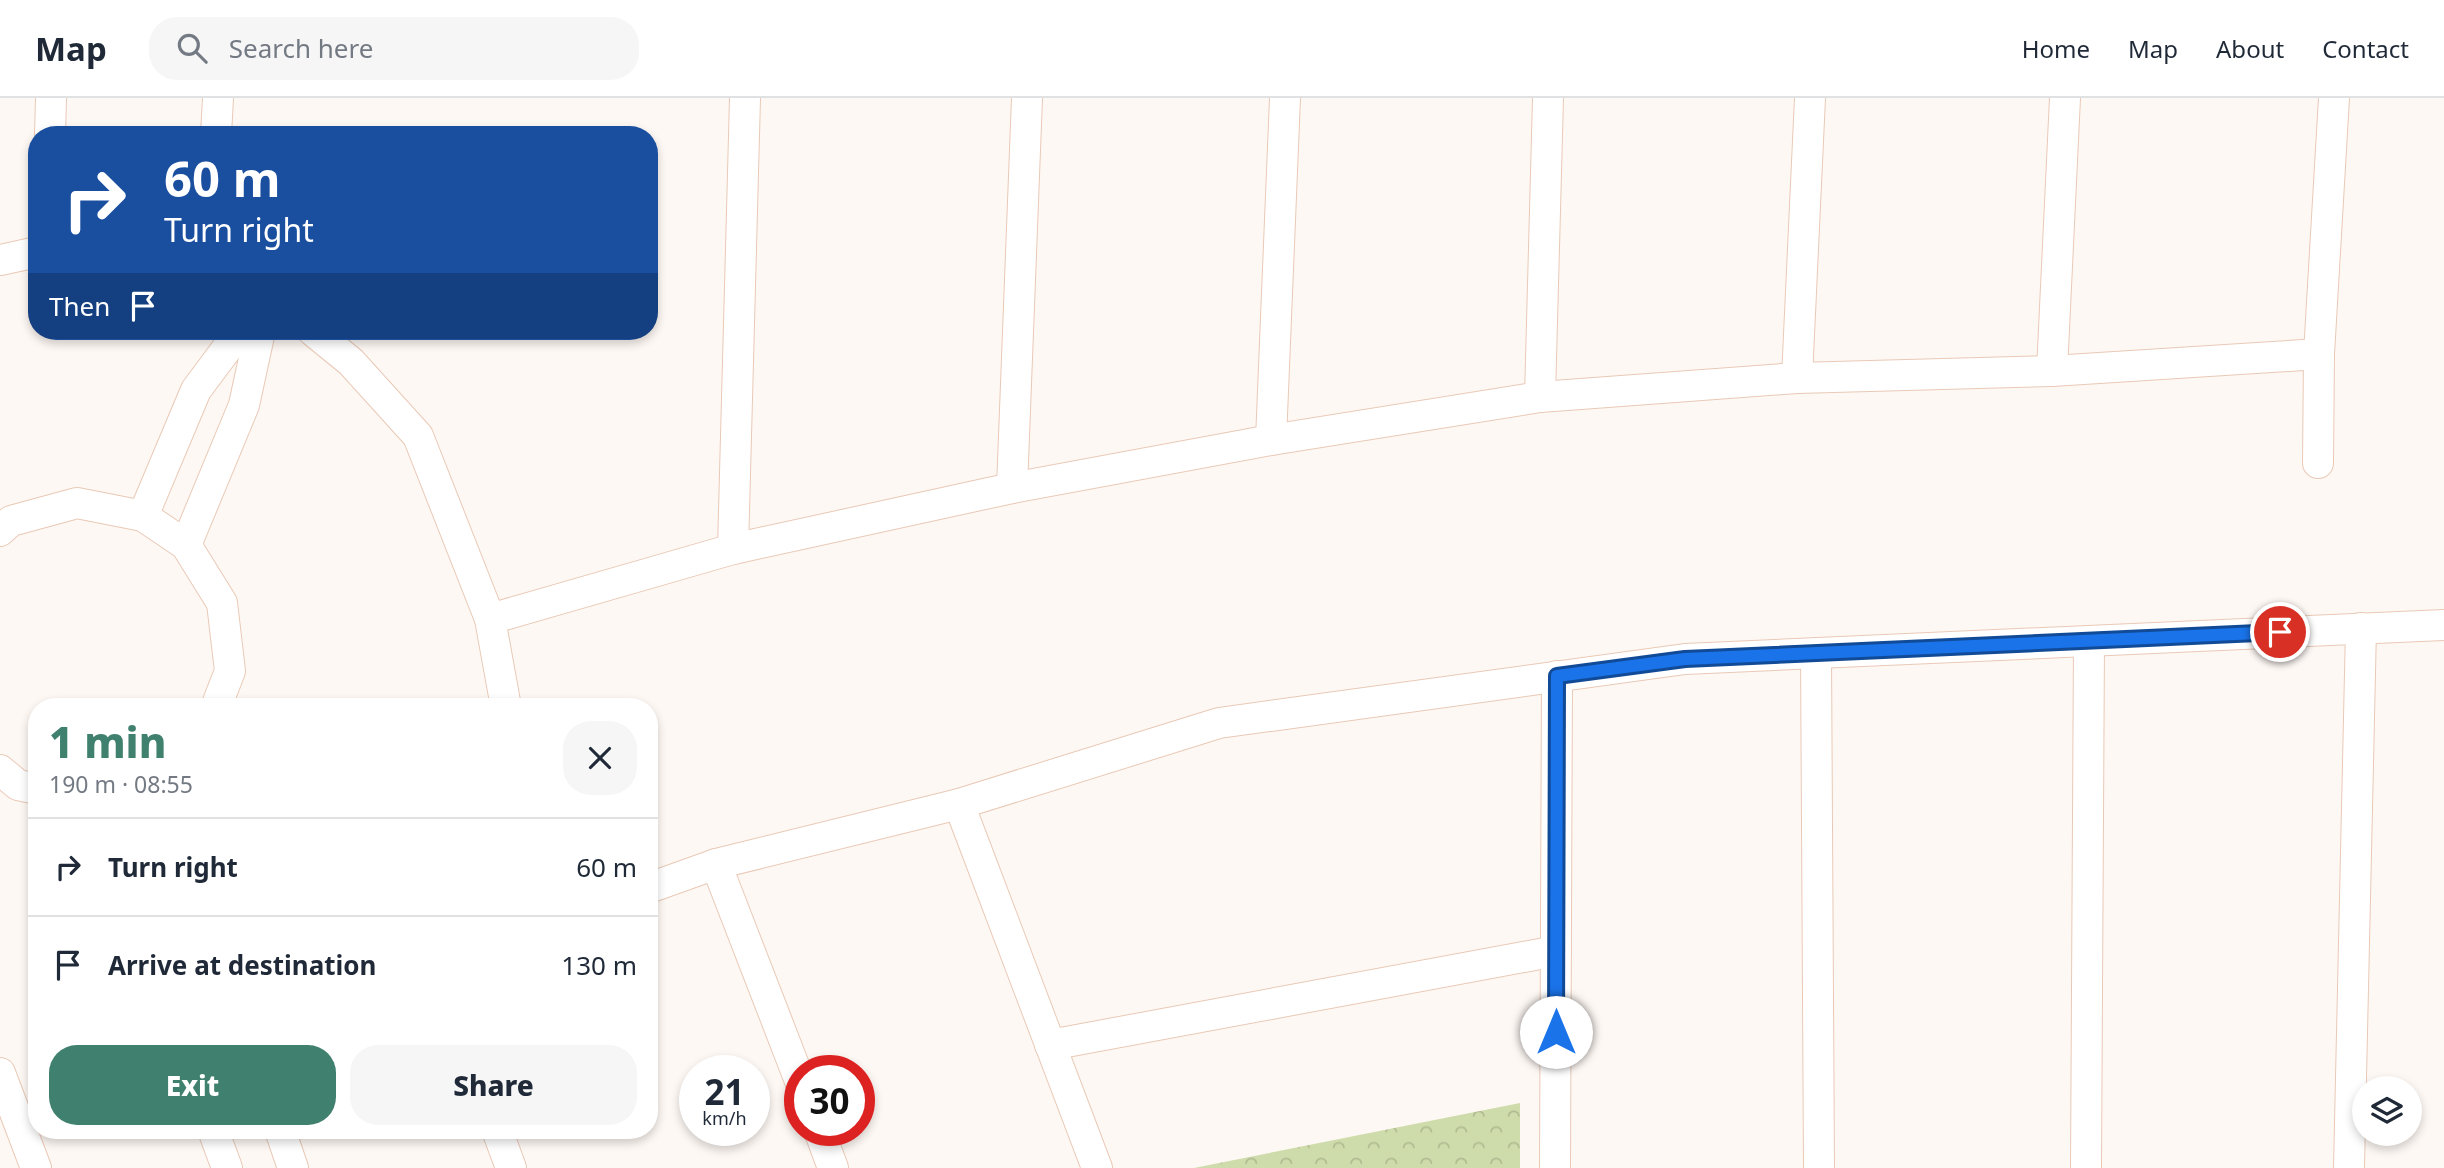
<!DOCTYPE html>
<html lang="en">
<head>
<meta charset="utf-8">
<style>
  body { margin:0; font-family:"Noto Sans",sans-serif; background:#f6f6f7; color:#1f2937; height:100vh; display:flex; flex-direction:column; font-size:26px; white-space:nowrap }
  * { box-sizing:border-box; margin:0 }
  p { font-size:23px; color:#747a83 }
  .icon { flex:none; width:38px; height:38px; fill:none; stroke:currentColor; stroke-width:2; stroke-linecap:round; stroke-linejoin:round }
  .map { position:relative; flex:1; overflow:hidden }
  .panel { position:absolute; left:28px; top:600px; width:630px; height:441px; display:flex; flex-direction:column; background:#fff; border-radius:28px; box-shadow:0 4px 10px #0003 }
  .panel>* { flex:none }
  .top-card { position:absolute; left:28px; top:28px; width:630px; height:214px; border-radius:28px; box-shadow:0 4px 10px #0003; background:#1a4fa0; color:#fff; overflow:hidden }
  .fabs { position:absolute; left:2352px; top:978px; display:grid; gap:14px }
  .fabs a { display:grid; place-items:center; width:70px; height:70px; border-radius:50%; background:#fff; box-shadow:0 4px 10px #0003; font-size:35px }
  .speed { position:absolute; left:679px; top:957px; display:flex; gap:14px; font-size:35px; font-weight:700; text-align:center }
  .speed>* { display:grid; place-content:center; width:91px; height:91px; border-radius:50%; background:#fff; box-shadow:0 4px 10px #0003; line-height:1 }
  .speed small { font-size:18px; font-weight:400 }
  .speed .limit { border:10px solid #d22; background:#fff; color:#111 }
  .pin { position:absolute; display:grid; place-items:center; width:60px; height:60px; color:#fff; margin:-30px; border:4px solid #fff; border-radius:50%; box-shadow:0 2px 7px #0007 }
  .me { position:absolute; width:77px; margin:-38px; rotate:0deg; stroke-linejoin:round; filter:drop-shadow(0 0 5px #0008) }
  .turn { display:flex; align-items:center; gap:24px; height:147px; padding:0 21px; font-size:32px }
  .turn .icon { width:91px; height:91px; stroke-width:2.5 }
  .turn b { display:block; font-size:49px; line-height:60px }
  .then { display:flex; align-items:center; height:66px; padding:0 21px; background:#0003; gap:14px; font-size:26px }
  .round { display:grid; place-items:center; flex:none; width:74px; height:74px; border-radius:28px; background:#f6f6f7 }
  .headline { display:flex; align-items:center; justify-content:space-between; height:119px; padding:0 21px }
  h1 { font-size:42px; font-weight:800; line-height:52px; color:#40806e }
  .cta { display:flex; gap:14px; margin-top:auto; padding:14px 21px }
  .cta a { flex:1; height:80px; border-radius:28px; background:#40806e; color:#fff; font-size:28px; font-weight:800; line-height:80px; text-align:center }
  .cta a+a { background:#f6f6f7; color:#1f2937 }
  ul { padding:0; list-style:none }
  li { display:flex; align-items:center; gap:21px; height:98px; padding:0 21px; border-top:2px solid #e0e1e3 }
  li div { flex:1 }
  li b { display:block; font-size:26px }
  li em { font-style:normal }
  header { display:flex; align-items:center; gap:42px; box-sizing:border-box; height:98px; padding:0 35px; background:#fff; border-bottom:2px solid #e0e1e3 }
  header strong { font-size:33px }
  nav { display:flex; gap:38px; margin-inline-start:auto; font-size:24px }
  .search { width:490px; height:63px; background:#f6f6f7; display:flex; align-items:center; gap:18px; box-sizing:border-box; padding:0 24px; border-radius:28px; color:#747a83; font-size:26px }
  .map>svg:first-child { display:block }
  .park { fill:url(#park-crowns) }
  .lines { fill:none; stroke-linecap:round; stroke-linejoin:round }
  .minor-casing { stroke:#e9c9b6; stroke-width:32 }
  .minor { stroke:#fff; stroke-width:30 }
  .route-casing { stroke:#114b97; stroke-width:18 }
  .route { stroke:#1a73e8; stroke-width:12 }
</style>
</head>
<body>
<header>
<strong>Map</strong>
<div class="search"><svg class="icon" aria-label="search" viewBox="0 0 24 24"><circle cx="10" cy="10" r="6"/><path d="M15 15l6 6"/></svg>Search here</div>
<nav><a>Home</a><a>Map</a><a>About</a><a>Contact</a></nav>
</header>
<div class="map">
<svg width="2444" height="1070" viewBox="0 0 2444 1070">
  <defs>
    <pattern id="park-crowns" width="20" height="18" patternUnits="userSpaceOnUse" patternTransform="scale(1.75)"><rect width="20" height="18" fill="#cedbaa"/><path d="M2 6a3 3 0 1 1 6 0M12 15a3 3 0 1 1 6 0" fill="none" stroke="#b1bb91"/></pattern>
  </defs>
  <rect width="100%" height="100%" fill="#fef8f4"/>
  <polygon class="park" points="1520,1005 1520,1070 1194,1070"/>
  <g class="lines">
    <g class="minor-casing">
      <g id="minor">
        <polyline points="50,37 51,0"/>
        <polyline points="216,37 218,0"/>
        <polyline points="0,162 37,154"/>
        <polyline points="313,233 351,264 418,338 490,521 506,609"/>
        <polyline points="2052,273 2065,0"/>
        <polyline points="1797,280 1810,0"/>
        <polyline points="1540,299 1548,0"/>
        <polyline points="1271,342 1285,0"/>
        <polyline points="2318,365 2319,256 2334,0"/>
        <polyline points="1012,390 1027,0"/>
        <polyline points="143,418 196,292 240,233"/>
        <polyline points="0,433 11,423 77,405 143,418 186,447 222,505 230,573 216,609"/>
        <polyline points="186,447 244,307 260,233"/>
        <polyline points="733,451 745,0"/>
        <polyline points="490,521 733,451 1012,390 1271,342 1540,299 1797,280 2052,273 2319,256"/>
        <polyline points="1816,555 1819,1070"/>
        <polyline points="0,672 18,687 37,691"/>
        <polyline points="959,706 1097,1070"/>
        <polyline points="716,766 800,983"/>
        <polyline points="649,790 716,766 959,706 1219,625 1685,561 2444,527"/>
        <polyline points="1050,947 1556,853"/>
        <polyline points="0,975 36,1070"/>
        <polyline points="213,1032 227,1070"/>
        <polyline points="280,1032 293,1070"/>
        <polyline points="497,1032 511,1070"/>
        <polyline points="819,1032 833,1070"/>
        <polyline points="1555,1070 1557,578"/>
        <polyline points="2086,1070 2089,543"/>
        <polyline points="2349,1070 2361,530"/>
      </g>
    </g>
    <use href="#minor" class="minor"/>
  </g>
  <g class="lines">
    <g class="route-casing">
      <polyline id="route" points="1556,934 1557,578 1685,561 2280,534"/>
    </g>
    <use href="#route" class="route"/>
  </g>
</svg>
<div class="fabs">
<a><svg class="icon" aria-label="layers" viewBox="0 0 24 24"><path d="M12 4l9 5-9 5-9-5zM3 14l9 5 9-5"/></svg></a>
</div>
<div class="speed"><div>21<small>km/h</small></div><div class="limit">30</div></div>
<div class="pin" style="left:2280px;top:534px;background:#d93025"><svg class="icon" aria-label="arrive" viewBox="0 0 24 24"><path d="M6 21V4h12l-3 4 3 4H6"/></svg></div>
<svg class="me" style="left:1556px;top:934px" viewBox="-20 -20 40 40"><circle r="19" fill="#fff"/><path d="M0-13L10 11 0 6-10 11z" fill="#1a73e8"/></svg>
<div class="top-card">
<div class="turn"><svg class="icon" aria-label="right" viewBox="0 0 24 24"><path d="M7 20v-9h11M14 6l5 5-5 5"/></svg><div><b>60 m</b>Turn right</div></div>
<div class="then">Then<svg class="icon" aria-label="arrive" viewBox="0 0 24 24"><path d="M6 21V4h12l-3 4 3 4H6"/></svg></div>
</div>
<section class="panel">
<div class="headline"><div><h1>1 min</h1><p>190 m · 08:55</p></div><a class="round"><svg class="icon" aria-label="close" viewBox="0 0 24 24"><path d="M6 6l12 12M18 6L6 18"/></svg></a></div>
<ul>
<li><svg class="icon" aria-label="right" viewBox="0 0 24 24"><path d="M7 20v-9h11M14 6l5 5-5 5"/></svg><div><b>Turn right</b></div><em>60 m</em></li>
<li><svg class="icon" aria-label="arrive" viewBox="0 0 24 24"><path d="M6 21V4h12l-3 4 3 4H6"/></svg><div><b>Arrive at destination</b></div><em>130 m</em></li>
</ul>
<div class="cta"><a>Exit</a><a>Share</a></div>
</section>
</div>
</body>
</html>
